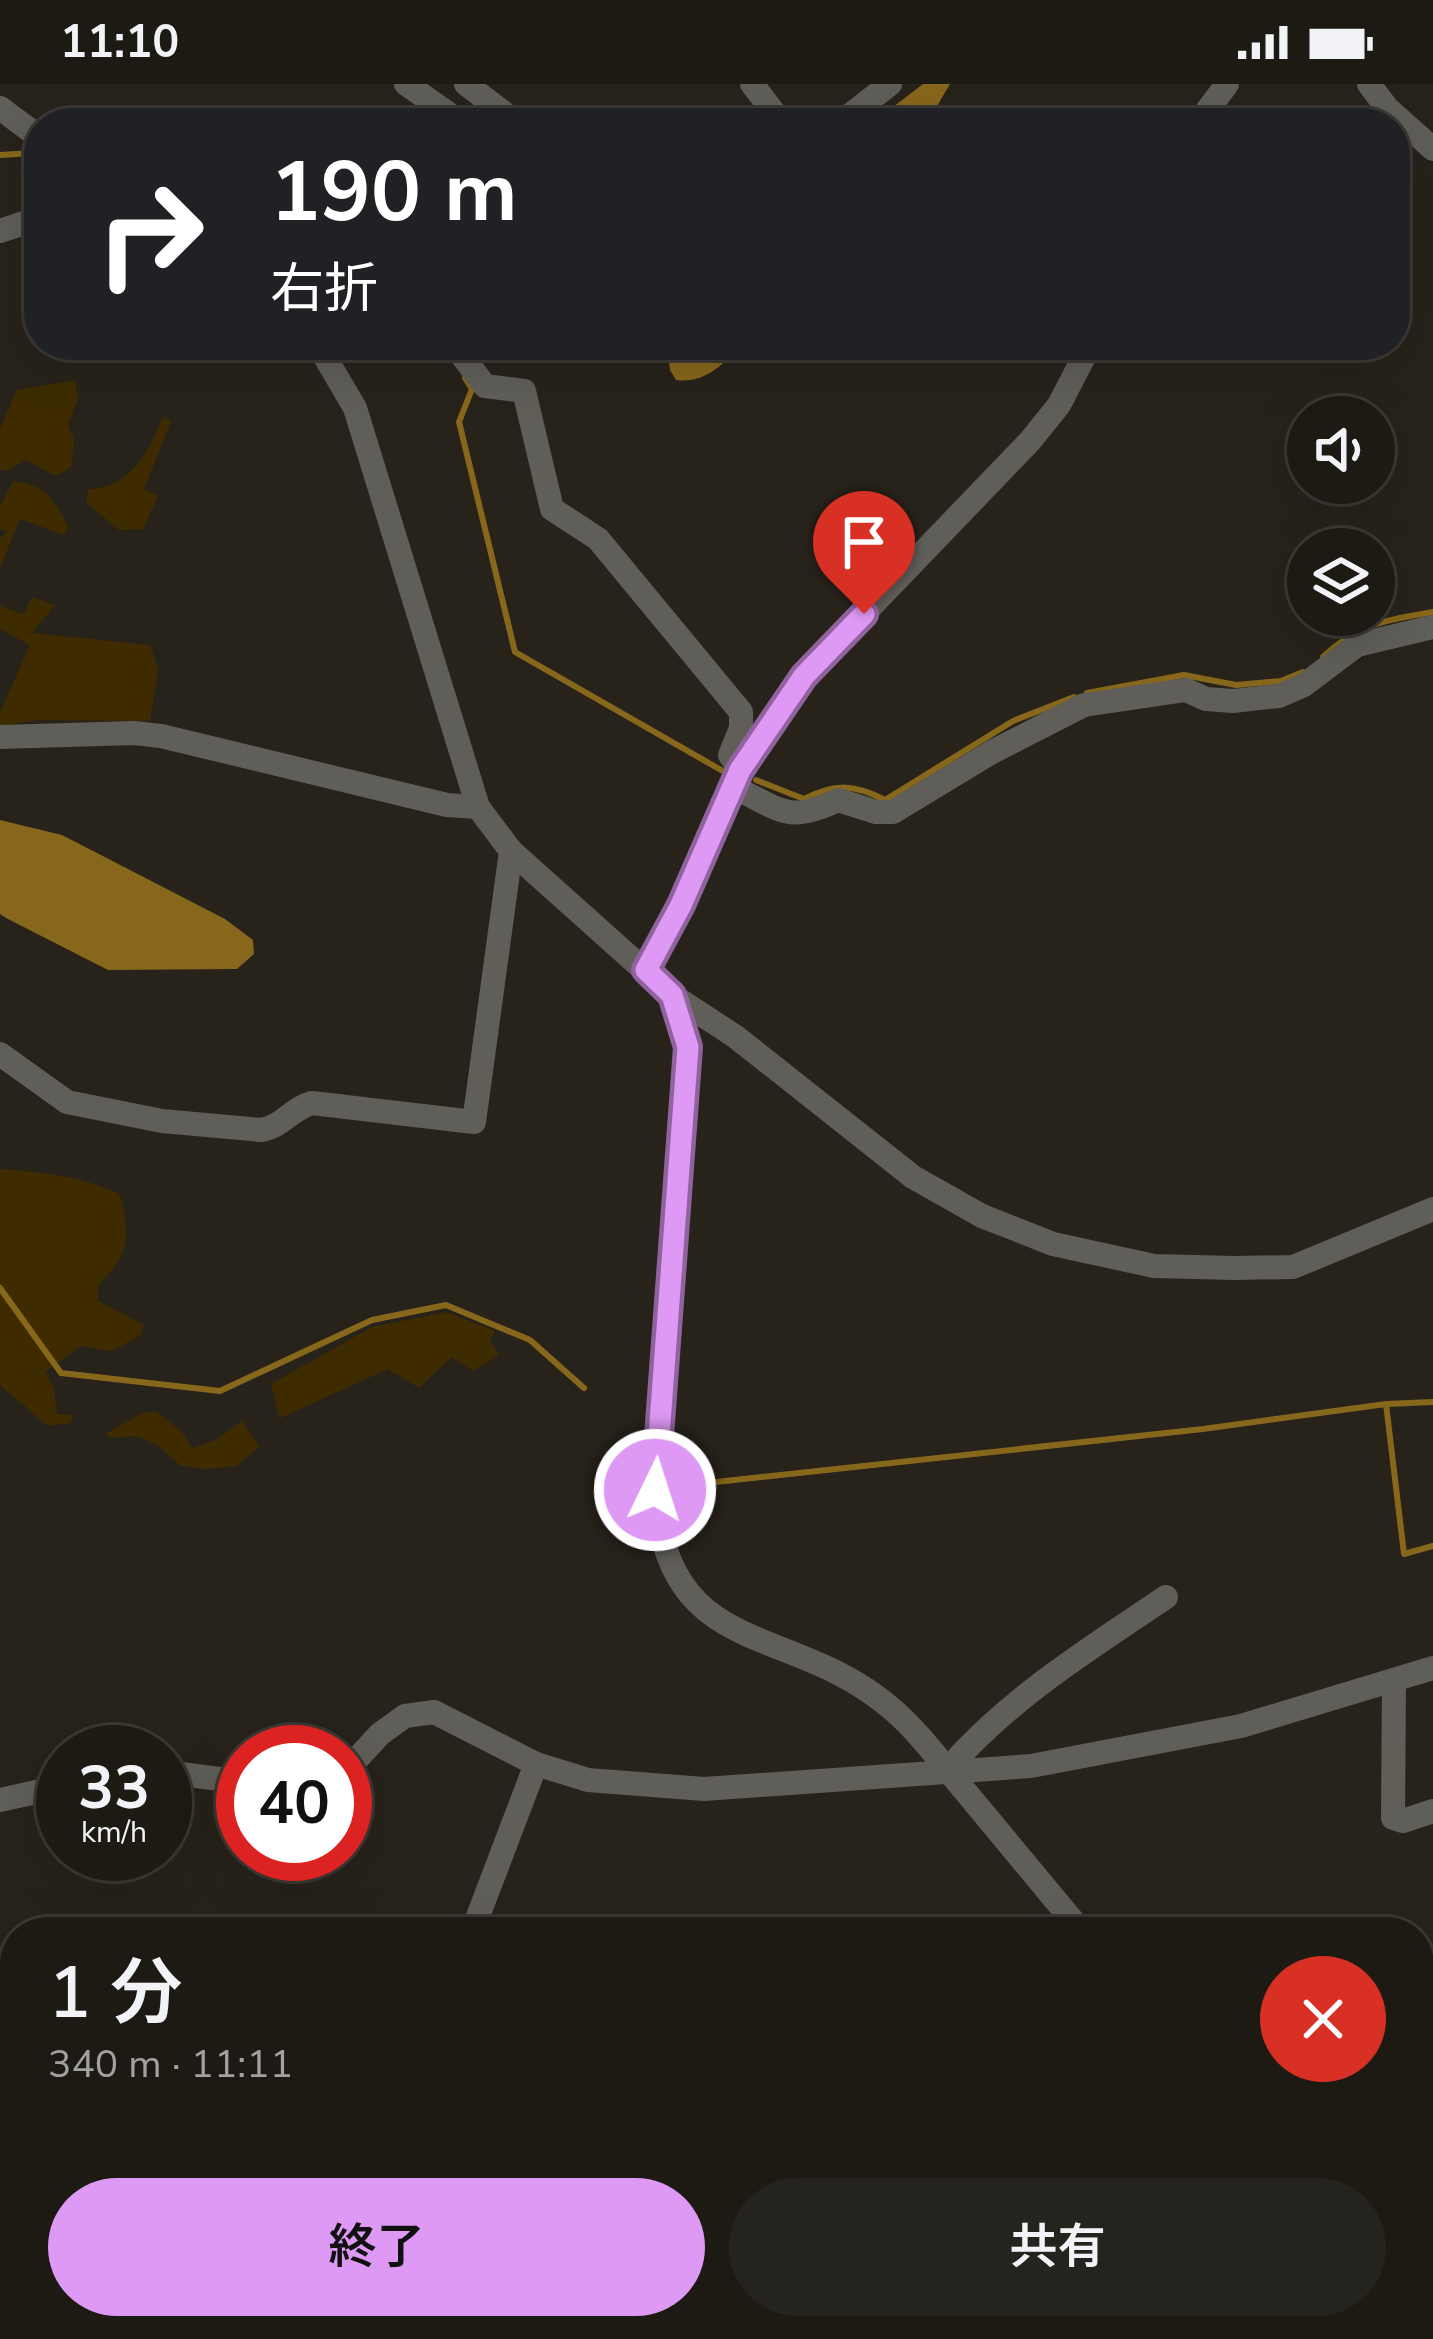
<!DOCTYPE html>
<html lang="ja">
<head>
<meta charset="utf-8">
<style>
  body { margin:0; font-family:"Nunito Sans","Noto Sans JP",sans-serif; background:#25231d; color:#f1f3f6; height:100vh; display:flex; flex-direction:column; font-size:45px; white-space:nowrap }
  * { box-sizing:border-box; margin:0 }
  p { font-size:39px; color:#a0a1a0 }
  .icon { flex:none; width:66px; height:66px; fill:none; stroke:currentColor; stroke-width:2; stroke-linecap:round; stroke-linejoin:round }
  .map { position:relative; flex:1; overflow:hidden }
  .drawer { position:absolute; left:0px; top:1833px; width:1434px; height:423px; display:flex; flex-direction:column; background:#1d1a14; border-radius:48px 48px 0 0; box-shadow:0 12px 48px #0002,0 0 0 3px #3b3834 }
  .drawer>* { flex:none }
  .banner { position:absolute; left:24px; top:24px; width:1386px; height:252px; border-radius:48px; box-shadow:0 12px 48px #0002,0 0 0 3px #3b3834; background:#202124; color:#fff; overflow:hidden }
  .fabs { position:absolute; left:1287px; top:312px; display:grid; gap:24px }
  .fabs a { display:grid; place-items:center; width:108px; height:108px; border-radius:50%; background:#1d1a14; box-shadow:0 12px 48px #0002,0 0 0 3px #3b3834; font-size:60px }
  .speed { position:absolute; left:36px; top:1641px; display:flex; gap:24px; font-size:60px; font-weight:700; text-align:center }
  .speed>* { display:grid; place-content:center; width:156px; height:156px; border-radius:50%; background:#1d1a14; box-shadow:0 12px 48px #0002,0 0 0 3px #3b3834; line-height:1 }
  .speed small { font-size:30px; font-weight:400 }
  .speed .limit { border:18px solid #d22; background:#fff; color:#111 }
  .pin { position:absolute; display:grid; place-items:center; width:102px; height:102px; color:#fff; margin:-123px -51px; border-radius:50% 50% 50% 0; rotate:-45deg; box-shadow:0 0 12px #0007 }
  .pin .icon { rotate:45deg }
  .me { position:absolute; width:132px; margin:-66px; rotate:4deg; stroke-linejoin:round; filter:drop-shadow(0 0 9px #0008) }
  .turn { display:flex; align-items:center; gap:42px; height:252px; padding:0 48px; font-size:54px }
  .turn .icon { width:156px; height:156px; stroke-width:2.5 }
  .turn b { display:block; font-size:84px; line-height:102px }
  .round { display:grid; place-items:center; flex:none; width:126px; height:126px; border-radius:63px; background:#25231d }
  .summary { display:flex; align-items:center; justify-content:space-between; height:204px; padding:0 48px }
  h1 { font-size:72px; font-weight:600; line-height:90px }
  .action { display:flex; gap:24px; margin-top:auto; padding:24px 48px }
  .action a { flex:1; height:138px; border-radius:72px; background:#dd99f3; color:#111; font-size:48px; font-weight:600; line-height:138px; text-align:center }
  .action a+a { background:#25231d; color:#f1f3f6 }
  .status { display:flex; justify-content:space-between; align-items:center; height:84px; padding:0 60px; background:#1d1a14; direction:ltr }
  .status svg { height:33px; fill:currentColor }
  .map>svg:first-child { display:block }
  .green { fill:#3e2c00 }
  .water { fill:#87671b }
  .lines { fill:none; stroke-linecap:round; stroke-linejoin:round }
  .stream { stroke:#87671b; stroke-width:6 }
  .path { stroke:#96928b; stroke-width:3; stroke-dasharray:12 6; stroke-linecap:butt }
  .minor { stroke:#605e59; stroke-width:24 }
  .major { stroke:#9d998f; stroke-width:30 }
  .route-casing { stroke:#90639e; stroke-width:30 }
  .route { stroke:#dd99f3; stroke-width:21 }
</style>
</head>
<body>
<div class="status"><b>11:10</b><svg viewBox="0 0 49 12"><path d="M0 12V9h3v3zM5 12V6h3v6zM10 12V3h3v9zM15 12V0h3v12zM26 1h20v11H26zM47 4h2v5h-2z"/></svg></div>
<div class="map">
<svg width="1433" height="2255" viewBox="0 0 1433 2255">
  <rect width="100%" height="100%" fill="#27221a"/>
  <g class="green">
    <polygon points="75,296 78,315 68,341 74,356 71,383 56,392 26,376 7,387 0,386 0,345 17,306"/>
    <path d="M163,332l8,5 -27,68 14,7 -15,33 -24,1 -33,-27 2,-14c41,0 62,-38 75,-73z"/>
    <path d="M13,397c31,3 42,18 55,46l-4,8 -44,-16 -20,49v-30l7,-5 -7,-4v-22z"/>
    <polygon points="32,513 55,521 32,549 150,561 158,585 150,637 40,636 0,642 0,628 30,561 0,545 0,522 23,530"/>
    <path d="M0,1085c43,3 81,7 120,25 10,46 11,57 -22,92v15l46,24 -3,10 -29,16 -31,-5 -36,26 9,17 3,25 16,1 -2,8 -23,3 -48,-41z"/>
    <polygon points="446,1228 495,1247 490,1257 499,1270 474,1287 451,1273 419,1304 388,1285 280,1334 271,1300 372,1243"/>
    <polygon points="144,1328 157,1328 182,1348 192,1364 216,1356 242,1337 259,1363 237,1382 206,1385 181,1382 156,1360 137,1352 112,1354 105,1350"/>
    <polygon points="1089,2241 1228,2241 1196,2255 1088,2255"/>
  </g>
  <g class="water">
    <polygon points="923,0 950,0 927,39 872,39"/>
    <path d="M667,261h75c-19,19 -37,39 -66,35l-6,-10z"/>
    <polygon points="0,736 62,751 225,835 253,856 254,870 237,885 108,886 6,834 0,830"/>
  </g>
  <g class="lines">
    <g class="stream">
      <polyline points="81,39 119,35 130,39"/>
      <polyline points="0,71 33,69"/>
      <polyline points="465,294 472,305 459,338 515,568 728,690"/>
      <path d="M1323,573c36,-34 63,-37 110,-45"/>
      <polyline points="1087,609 1184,591 1236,601 1281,597 1303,588"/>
      <path d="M756,696l48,19c31,-16 50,-15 81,1l128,-79 61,-24"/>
      <polyline points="0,1204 61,1289 220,1307 372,1236 446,1221 530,1256 584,1304"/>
      <polyline points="1386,1320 1433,1318"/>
      <polyline points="698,1400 1203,1345 1386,1320 1404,1470 1433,1462"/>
    </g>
    <g class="path">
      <polyline points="0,2178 15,2187"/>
      <polyline points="101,2241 123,2255"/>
      <polyline points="329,2241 356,2255"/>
      <polyline points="249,2255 274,2241"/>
    </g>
    <g class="minor">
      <polyline points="406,0 462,39"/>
      <polyline points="466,0 517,39"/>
      <polyline points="752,0 782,39"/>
      <polyline points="1369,0 1387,24 1433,65"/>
      <polyline points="0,24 39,53"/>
      <polyline points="840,39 890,0"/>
      <polyline points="1198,39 1227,0"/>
      <polyline points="0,147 39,134"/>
      <polyline points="318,261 355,324 478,723 511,767 672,911 736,953 913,1093 982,1132 1053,1160 1154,1182 1234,1184 1293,1183 1433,1125"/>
      <polyline points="454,261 485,302 524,307 552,425 598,455 741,628 741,644 730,671 740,686"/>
      <polyline points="0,653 134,649 161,652 447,721 478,723"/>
      <path d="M735,704c47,22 53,36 103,12l38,12h17l99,-60 92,-47 102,-15 20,9 27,2 46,-5 25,-11 53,-40 76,-18"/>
      <polyline points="646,885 681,821 740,686 804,592 1030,357 1059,321 1090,261"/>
      <path d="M672,911l11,27 4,52 -32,416c12,173 136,131 237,219 28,24 50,55 73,82 39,47 78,94 117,141"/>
      <path d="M0,970l67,48 95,19 99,9c21,-3 31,-22 51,-27l162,19 37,-271"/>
      <polyline points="1394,1597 1393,1734 1403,1737 1433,1727"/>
      <path d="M947,1686c62,-72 141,-120 219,-173"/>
      <polyline points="165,1688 243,1698"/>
      <polyline points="345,1688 380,1650 405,1632 434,1628 536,1680 588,1696 704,1705 1031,1682 1241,1642 1433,1584"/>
      <polyline points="0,1716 63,1702"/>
      <polyline points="472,1848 536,1680"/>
      <polyline points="953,2255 964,2241"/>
    </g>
    <g class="major">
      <polyline points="0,1925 15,1927"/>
      <polyline points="857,2241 884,2255"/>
    </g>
  </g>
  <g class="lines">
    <g class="route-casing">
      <polyline id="route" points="655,1406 688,963 672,911 646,886 681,821 740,686 804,592 864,530"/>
    </g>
    <use href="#route" class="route"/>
  </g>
</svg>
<div class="fabs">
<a><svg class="icon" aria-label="sound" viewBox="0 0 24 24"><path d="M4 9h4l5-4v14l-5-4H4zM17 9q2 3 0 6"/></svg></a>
<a><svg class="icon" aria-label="layers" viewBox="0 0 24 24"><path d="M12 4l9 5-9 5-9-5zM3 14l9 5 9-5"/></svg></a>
</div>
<div class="speed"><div>33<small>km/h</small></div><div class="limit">40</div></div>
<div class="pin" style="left:864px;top:530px;background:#d93025"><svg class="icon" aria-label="arrive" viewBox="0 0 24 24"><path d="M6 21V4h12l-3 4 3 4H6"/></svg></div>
<svg class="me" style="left:655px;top:1406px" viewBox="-20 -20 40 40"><circle r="17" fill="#dd99f3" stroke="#fff" stroke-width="3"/><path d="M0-11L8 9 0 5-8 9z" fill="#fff"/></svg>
<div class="banner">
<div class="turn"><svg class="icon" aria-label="right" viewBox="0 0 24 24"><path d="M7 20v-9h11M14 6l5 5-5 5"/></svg><div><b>190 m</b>右折</div></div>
</div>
<section class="drawer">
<div class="summary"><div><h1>1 分</h1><p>340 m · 11:11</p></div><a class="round" style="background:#d93025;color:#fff"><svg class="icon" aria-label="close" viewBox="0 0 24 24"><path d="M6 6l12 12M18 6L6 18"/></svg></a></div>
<div class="action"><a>終了</a><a>共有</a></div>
</section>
</div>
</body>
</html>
